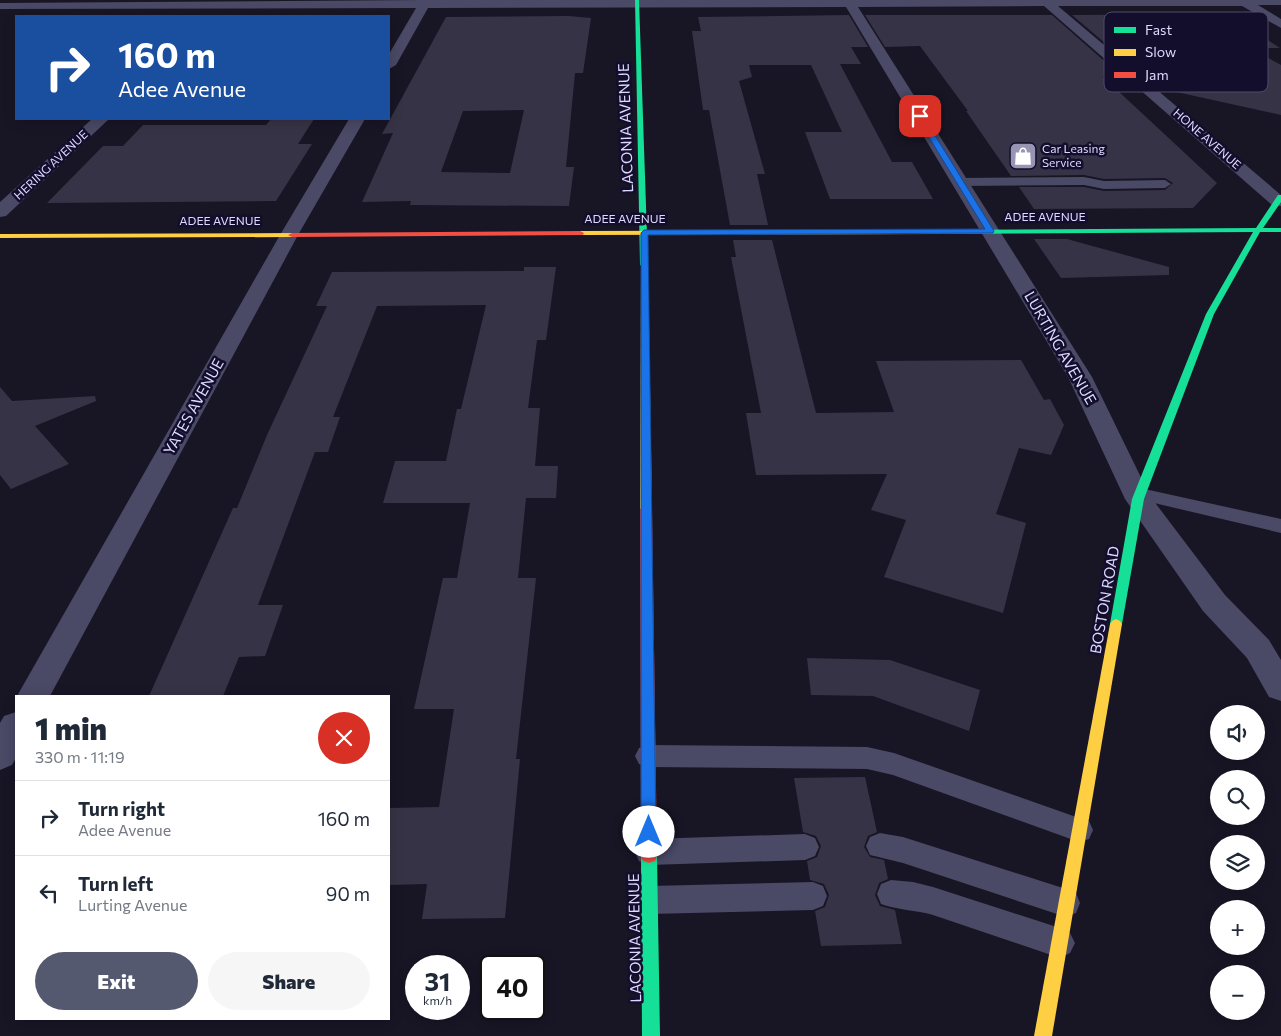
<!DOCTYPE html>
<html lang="en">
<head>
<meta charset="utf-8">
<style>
  body { margin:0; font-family:Commissioner,sans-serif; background:#f6f6f7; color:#1f2937; height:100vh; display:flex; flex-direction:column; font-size:19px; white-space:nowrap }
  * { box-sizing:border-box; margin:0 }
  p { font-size:16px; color:#747a83 }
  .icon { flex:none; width:28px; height:28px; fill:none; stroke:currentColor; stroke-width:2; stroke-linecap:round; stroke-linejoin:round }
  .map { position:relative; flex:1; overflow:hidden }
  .side { position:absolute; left:15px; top:695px; width:375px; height:325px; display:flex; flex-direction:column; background:#fff; border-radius:0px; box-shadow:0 2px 12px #0003 }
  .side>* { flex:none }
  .banner { position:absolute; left:15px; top:15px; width:375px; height:105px; border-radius:0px; box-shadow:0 2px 12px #0003; background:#1a4fa0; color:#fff; overflow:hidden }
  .fabs { position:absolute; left:1210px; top:705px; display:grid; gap:10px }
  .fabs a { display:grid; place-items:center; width:55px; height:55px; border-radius:50%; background:#fff; box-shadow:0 2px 12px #0003; font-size:25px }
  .speed { position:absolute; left:405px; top:955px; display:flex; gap:10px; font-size:25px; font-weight:700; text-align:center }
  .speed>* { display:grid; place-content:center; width:65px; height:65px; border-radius:50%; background:#fff; box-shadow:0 2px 12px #0003; line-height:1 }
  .speed small { font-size:12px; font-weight:400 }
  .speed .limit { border:2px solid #111; border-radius:8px; background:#fff; color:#111 }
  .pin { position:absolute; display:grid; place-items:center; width:42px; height:42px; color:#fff; margin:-21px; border-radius:10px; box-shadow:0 2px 8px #0006 }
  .me { position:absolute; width:55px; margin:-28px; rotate:0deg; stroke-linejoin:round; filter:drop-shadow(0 0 4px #0008) }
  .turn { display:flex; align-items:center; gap:18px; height:105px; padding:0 20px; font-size:22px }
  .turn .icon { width:65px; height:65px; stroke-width:2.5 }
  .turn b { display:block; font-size:35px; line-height:42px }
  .round { display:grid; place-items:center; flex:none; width:52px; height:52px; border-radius:26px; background:#f6f6f7 }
  .overview { display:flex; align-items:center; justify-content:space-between; height:85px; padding:0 20px }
  h1 { font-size:30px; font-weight:800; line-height:38px }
  .button { display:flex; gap:10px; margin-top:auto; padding:10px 20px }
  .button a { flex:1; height:58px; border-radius:30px; background:#55596f; color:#fff; font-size:20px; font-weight:800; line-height:58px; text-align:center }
  .button a+a { background:#f6f6f7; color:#1f2937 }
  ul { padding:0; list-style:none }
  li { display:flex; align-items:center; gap:15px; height:75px; padding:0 20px; border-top:1px solid #e0e1e3 }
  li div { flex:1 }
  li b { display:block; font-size:19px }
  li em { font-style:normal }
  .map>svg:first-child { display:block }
  .building { fill:#363346; fill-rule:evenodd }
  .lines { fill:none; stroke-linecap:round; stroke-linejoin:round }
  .lane { fill:#4a4966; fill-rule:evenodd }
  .street { fill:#4a4966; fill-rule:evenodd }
  .fast { fill:#16e098; fill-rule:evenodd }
  .slow { fill:#ffcf43; fill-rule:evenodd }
  .jam { fill:#f24e42; fill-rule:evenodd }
  .route { fill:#1a73e8; stroke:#114b97 }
  .labels { text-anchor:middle; stroke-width:5; stroke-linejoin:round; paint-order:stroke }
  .far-street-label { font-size:12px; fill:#ddd9ff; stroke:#130e2c }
  .far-poi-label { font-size:12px; fill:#ddd9ff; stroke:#130e2c; text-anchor:start }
  .street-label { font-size:15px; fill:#ddd9ff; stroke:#130e2c }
  .key { fill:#130e2c; stroke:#504b6b; stroke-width:1 }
  .key-label { font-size:14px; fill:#ddd9ff }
</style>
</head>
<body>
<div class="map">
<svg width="1281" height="1036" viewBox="0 0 1281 1036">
  <rect width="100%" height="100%" fill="#181525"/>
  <g class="building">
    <polygon points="1227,14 1280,48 1250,48 1281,65 1281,115 1158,88 1072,15"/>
    <polygon points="849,15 868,47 851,47 861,64 840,64 892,162 912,162 933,199 830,199 805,132 842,132 811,65 749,65 752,77 739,81 765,174 757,174 768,225 730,225 709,110 703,110 692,31 701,31 698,17"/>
    <polygon points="865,15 1052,15 1128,82 1102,76 1217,183 1193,208 1034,209 1019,187 1084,187 1104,191 1165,190 1173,183 1165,178 1104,179 1084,175 1011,176 966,111 968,111 920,46 885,47"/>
    <path d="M569,16l22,2 -8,55h-8l-9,94h8l-5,39 -159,-1 1,-4 -49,1 31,-69 -11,1 64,-117zM524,110l-14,63 -69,-1 22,-61z"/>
    <polygon points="271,119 314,119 298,144 312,144 276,201 47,203 103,146 123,146 143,125 266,125"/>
    <polygon points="1034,239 1067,239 1169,267 1169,275 1061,278"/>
    <polygon points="733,240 772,240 816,413 894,412 876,361 1021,360 1044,400 1050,399 1064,425 1051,455 1019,448 996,514 1026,523 1003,613 884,577 906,520 871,510 887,474 756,475 746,413 761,413 731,257 736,257"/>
    <polygon points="524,267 556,267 546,340 537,340 528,408 540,408 535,466 558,466 556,498 526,498 518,578 536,578 516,759 520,759 505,918 422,919 427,884 389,885 389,808 439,807 454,709 414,709 443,578 457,578 470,503 383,503 395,461 446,461 457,409 461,409 486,305 377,306 333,417 340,417 328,452 315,452 258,605 283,605 265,656 239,657 223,696 149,696 233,508 237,508 267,435 327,306 316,306 332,272 524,271"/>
    <polygon points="0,387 12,401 95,396 96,401 35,426 69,464 11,489 0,475"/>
    <polygon points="807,658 890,660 980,690 969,731 873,696 811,695"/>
    <polygon points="865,777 877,832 868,836 864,847 870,857 884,860 888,879 879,883 875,895 880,906 895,910 902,944 821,946 815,911 825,907 829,895 824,884 810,880 807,861 817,857 821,846 816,836 803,832 794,778"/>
  </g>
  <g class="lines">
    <g class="lane">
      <polygon points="1084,177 1104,181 1165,180 1171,184 1165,188 1104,189 1084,185 960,186 954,182 960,178"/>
      <polygon points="1140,488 1281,519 1281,533 1133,498 1130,494 1133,490"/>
      <polygon points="648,745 867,747 894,753 1079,818 1089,821 1093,830 1089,839 1079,842 893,775 867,769 648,767 639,764 635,756 639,748"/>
      <polygon points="880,833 903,837 1066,889 1076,893 1080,903 1076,913 1066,917 903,863 870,855 866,846 870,837"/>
      <polygon points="805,834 815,838 819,847 815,856 805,860 649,865 639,861 635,852 639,843 649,839"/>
      <path d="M891,880l22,2 20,5 127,41 10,5 5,10 -5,10 -10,5 -127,-43c-17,-5 -36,-5 -52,-11l-4,-10 4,-10z"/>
      <polygon points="813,882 823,886 827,896 823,906 813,910 649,914 639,910 635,900 639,890 649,886"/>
    </g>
    <g class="street">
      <polygon points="421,0 1281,0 1281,5 1258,5 1281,19 1281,28 1242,6 1058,6 1281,195 1281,206 1272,205 1044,6 858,7 1092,377 1150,496 1225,595 1269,640 1281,660 1281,701 1269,697 1247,658 1203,611 1125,499 1068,377 846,7 428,8 396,65 389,69 389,54 416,8 0,9 0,3"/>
      <polygon points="92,119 109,119 6,216 0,217 0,202"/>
      <polygon points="349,119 365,119 298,235 50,696 17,696 280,235"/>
      <polygon points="16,712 16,758 12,765 0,770 0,723 4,716"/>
    </g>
    <g class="fast">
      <polygon points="635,0 639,0 648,265 644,267 640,265"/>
      <polygon points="1278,195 1281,195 1281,202 1263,228 1281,228 1281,232 1260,232 1214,314 1144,499 1122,624 1120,627 1112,627 1110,624 1132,499 1206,314 1253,232 936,234 932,232 936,230 1256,228"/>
      <polygon points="649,849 655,851 657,856 660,1036 642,1036 641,856 643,851"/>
    </g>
    <g class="slow">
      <polygon points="936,230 939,230 939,234 580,235 576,233 580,231"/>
      <polygon points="295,233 296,235 292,237 0,238 0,234"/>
      <polygon points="641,263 648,265 652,509 646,513 640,509"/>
      <polygon points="1116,619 1120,621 1122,624 1052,1036 1034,1036 1110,624 1112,621"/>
    </g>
    <g class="jam">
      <polygon points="580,231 584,233 583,235 292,237 288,235 292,233"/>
      <polygon points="646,505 652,509 657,856 655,861 649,863 643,861 641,856 640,509"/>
    </g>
  </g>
  <polygon class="route" points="920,114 923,116 994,231 993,233 648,235 656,832 654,837 649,840 643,837 641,832 641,233 644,230 985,229 916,116"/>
  <defs>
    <g id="shop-square" transform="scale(1.4375)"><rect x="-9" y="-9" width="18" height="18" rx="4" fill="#9894b3" stroke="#130e2c"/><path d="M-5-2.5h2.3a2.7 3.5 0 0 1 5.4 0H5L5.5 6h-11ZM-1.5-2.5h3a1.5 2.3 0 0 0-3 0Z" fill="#fff"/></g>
  </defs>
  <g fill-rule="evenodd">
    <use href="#shop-square" x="1023" y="156"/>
  </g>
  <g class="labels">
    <g class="far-street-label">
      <text transform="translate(1207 139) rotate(41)" y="4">HONE AVENUE</text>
      <text transform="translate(51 165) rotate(-43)" y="4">HERING AVENUE</text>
      <text x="1045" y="221">ADEE AVENUE</text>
      <text x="625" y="223">ADEE AVENUE</text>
      <text x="220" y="225">ADEE AVENUE</text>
    </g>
    <g class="far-poi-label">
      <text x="1042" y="153">Car Leasing<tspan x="1042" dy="14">Service</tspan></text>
    </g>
    <g class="street-label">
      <text transform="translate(626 128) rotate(-92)" y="5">LACONIA AVENUE</text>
      <text transform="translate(1060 348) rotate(60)" y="5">LURTING AVENUE</text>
      <text transform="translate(194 407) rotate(-61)" y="5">YATES AVENUE</text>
      <text transform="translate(1105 600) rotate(-80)" y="5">BOSTON ROAD</text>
      <text transform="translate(635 938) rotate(-91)" y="5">LACONIA AVENUE</text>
    </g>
  </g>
  <rect x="1104" y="12" width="164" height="80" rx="8" class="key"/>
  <rect x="1114" y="27" width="22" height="6" fill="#16e098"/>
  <rect x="1114" y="49" width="22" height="7" fill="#ffcf43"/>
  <rect x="1114" y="72" width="22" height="6" fill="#f24e42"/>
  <g class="key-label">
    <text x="1145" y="35">Fast</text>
    <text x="1145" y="57">Slow</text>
    <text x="1145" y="80">Jam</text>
  </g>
</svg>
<div class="fabs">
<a><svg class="icon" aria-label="sound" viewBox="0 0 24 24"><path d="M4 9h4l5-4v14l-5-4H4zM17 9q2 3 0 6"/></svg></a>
<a><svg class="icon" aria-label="search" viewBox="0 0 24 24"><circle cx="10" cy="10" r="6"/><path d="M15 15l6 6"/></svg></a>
<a><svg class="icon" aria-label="layers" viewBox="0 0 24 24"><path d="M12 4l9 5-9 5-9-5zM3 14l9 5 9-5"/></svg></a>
<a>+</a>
<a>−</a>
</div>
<div class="speed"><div>31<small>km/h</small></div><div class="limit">40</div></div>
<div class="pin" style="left:920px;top:116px;background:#d93025"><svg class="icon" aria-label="arrive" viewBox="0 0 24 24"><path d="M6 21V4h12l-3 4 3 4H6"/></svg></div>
<svg class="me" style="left:649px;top:832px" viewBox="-20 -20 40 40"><circle r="19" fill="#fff"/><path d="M0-13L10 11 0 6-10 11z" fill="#1a73e8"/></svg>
<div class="banner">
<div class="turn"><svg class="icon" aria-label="right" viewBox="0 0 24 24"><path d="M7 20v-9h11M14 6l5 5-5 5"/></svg><div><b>160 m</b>Adee Avenue</div></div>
</div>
<section class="side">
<div class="overview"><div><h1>1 min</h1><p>330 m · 11:19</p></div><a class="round" style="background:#d93025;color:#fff"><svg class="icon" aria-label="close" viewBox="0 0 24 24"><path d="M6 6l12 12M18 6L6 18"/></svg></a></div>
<ul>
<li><svg class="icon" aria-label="right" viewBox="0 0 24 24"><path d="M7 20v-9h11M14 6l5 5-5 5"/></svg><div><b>Turn right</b><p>Adee Avenue</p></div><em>160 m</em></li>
<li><svg class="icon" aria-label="left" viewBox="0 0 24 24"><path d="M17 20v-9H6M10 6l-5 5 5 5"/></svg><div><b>Turn left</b><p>Lurting Avenue</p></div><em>90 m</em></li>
</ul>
<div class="button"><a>Exit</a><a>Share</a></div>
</section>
</div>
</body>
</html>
